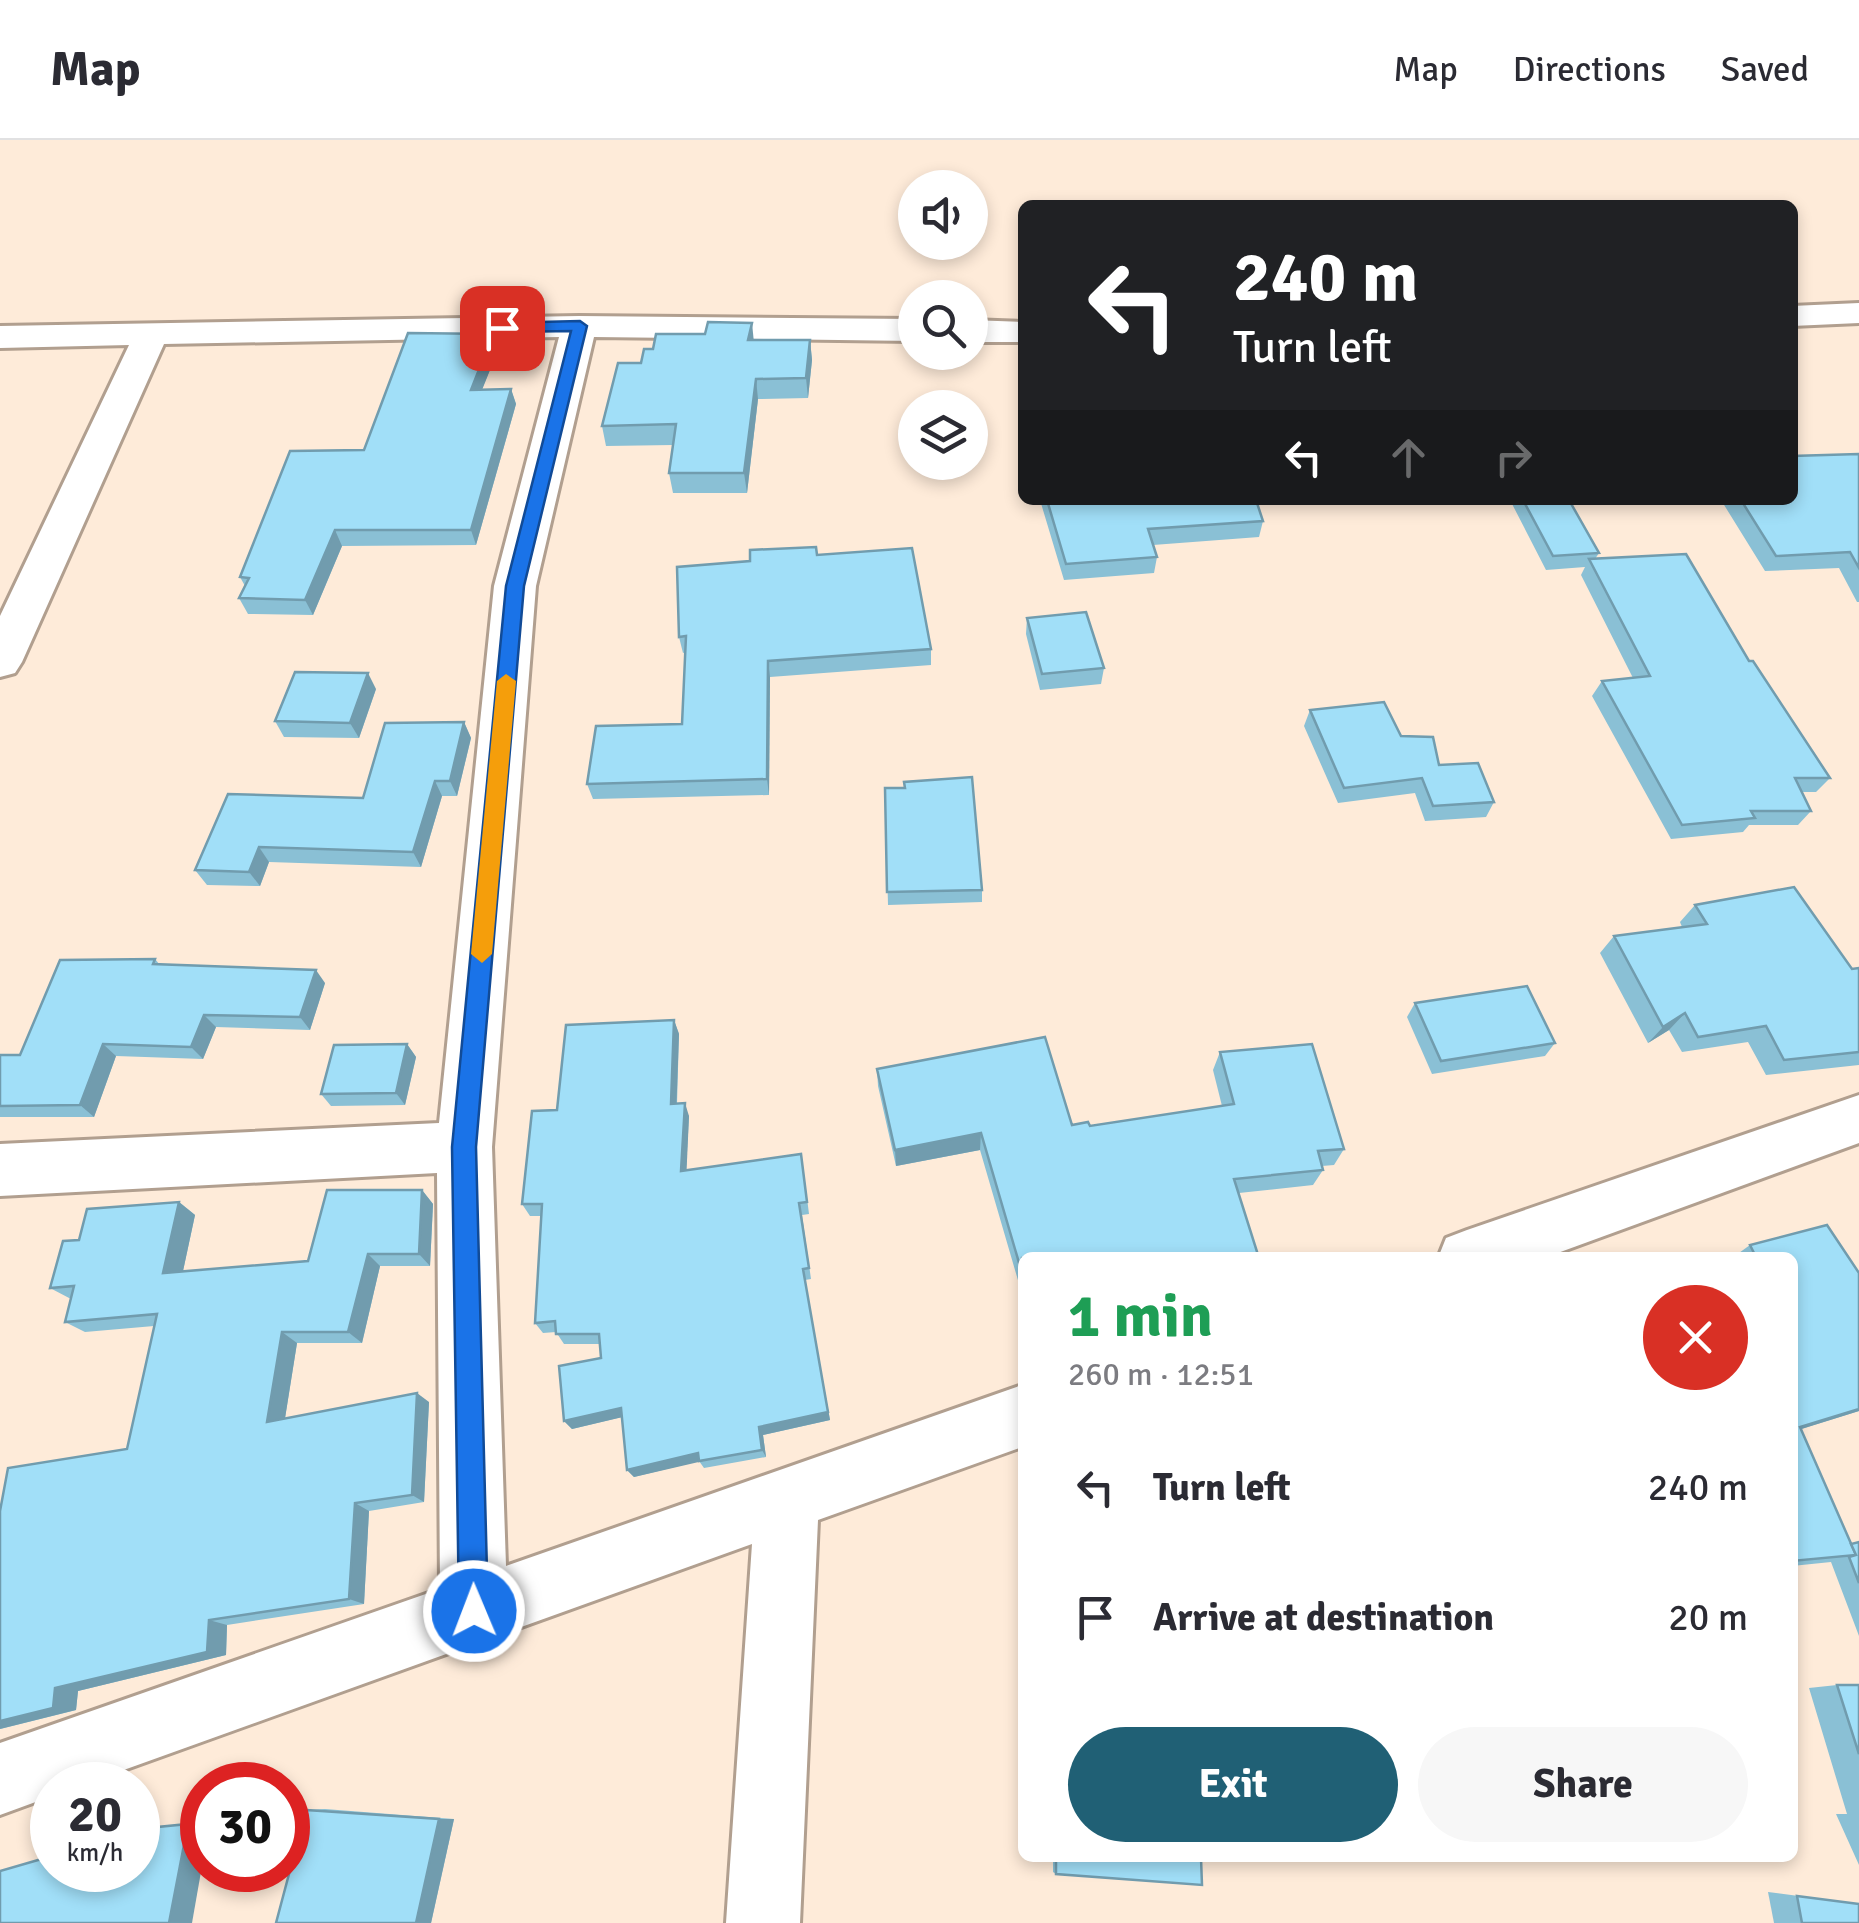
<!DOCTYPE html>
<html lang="en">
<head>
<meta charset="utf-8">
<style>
  body { margin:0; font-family:Signika,sans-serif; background:#f7f7f7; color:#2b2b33; height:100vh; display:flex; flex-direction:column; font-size:38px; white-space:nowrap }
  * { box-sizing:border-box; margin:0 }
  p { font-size:32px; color:#7c7c81 }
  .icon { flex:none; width:55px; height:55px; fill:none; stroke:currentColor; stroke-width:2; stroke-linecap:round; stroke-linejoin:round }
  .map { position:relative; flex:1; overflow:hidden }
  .sheet { position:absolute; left:1018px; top:1112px; width:780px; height:610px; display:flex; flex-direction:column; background:#fff; border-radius:15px; box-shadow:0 5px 15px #0003 }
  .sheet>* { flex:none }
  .banner { position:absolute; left:1018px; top:60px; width:780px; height:305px; border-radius:15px; box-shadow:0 5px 15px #0003; background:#202124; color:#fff; overflow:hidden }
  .tools { position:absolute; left:898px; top:30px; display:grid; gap:20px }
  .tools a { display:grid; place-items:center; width:90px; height:90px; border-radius:50%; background:#fff; box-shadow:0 5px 15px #0003; font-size:50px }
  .speed { position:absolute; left:30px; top:1622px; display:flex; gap:20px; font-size:50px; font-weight:700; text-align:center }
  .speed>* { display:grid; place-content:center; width:130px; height:130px; border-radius:50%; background:#fff; box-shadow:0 5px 15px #0003; line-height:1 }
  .speed small { font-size:25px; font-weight:400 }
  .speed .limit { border:15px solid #d22; background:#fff; color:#111 }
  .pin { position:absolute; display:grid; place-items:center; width:85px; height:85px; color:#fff; margin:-42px; border-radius:20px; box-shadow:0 5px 15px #0006 }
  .me { position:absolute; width:110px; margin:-55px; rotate:359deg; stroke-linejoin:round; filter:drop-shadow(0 0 8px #0008) }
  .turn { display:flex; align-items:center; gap:35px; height:210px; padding:0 50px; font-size:45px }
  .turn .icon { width:130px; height:130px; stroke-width:2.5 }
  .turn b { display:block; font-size:70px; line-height:85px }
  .lanes { display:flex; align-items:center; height:95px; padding:0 50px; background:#0003; justify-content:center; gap:50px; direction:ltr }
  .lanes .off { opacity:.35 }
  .round { display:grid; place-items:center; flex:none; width:105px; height:105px; border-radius:52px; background:#f7f7f7 }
  .overview { display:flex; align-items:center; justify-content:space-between; height:170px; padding:0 50px }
  h1 { font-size:60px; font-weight:700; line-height:75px; color:#1e9e55 }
  .cta { display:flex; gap:20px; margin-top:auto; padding:20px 50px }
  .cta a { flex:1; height:115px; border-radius:60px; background:#206075; color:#fff; font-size:40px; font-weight:700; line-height:115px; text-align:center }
  .cta a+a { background:#f7f7f7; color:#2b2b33 }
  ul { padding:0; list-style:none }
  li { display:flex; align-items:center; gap:30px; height:130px; padding:0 50px }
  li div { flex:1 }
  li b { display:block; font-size:38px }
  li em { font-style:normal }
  header { display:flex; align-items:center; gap:60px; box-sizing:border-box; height:140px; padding:0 50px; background:#fff; border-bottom:2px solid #e1e1e2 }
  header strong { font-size:48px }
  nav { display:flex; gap:55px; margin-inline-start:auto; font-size:35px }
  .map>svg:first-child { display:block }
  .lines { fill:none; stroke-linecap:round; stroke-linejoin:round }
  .street-casing { stroke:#b19f8f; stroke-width:6 }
  .street { fill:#fff; fill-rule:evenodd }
  .wall { fill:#8ac0d5 }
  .shaded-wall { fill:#719cae }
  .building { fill:#a1dff8; stroke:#719cae; stroke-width:2.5 }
  .route { fill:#1a73e8; stroke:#114b97; stroke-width:2.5 }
  .slow { fill:#f59e0b }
</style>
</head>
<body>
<header>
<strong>Map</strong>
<nav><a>Map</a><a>Directions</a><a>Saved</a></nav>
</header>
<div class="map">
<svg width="1859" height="1783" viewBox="0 0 1859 1783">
  <rect width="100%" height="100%" fill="#feebd9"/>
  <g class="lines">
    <g class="street-casing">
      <g id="street">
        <polygon points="1859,163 1859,183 1792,186 1792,166"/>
        <polygon points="579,176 915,179 915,201 594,197 536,446 492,1007 506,1426 1022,1245 1022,1307 818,1380 800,1783 726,1783 752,1404 82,1645 52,1645 52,1656 0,1675 0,1603 440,1449 437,1033 0,1056 0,1004 439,983 494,446 559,197 164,204 22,522 15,533 0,537 0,476 129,205 0,208 0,186"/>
        <polygon points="970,180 1022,182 1022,202 970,202"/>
        <polygon points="1859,955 1859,1003 1544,1118 1438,1118 1446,1098 1467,1090"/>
      </g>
    </g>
    <use href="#street" class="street"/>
  </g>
  <g class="wall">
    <polygon points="754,200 810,200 812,220 808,258 758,259 747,353 673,353 669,333 673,305 606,306 602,286 641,223"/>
    <polygon points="498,210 482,249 511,249 516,264 476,405 342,406 313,475 248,474 239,458 245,446 240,437 364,310"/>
    <polygon points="1859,314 1859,462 1857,462 1839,428 1765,431 1721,360 1792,360"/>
    <polygon points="1040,360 1256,360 1263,381 1259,397 1153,405 1157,417 1154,433 1064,440"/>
    <polygon points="1510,360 1569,360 1599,413 1595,419 1749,521 1830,638 1816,652 1802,652 1811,671 1798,685 1749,685 1743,692 1671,699 1592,556 1602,541 1633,538 1581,435 1585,427 1546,430"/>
    <polygon points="817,415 931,509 931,525 770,537 769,655 593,659 587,644 682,584 686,512 683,513 679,497"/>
    <polygon points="1027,478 1104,528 1101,544 1040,550 1026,494"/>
    <polygon points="376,549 359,598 284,597 275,581"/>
    <polygon points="1310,570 1401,596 1439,625 1494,662 1486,677 1425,681 1415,653 1338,663 1304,586"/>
    <polygon points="464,582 471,598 457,656 442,656 421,727 269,722 260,746 207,745 195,730 363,658"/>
    <polygon points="885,648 982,750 982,762 888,765"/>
    <polygon points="1695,765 1852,829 1859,828 1859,925 1766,935 1748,902 1682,912 1669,890 1648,903 1600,813 1614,796 1682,787 1680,782"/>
    <polygon points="155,819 160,825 325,843 310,890 216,887 203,919 116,916 94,977 0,977 0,915 20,915"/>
    <polygon points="1415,863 1555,903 1545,916 1432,934 1407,877"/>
    <polygon points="674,880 679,894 677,964 689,976 686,1030 803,1026 809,1074 802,1075 811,1139 805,1140 830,1280 763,1295 766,1317 704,1328 699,1321 634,1337 627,1330 622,1277 572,1289 564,1281 601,1218 600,1204 564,1204 556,1192 543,1193 535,1183 541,1076 530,1076 522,1064 557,970"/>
    <polygon points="407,904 416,917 405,965 331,966 321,954"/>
    <polygon points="1220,912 1344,1009 1334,1025 1322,1026 1323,1030 1313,1045 1239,1053 1022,1118 1022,1154 980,1010 896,1026 878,946 877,929 1072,985 1090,986 1222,966 1213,930"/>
    <polygon points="422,1050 433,1064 430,1126 380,1126 362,1203 297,1203 285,1278 429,1262 424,1362 369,1371 364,1464 227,1485 226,1515 78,1551 76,1570 0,1589 127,1309 154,1186 85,1192 65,1182 71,1159 50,1148 79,1100 179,1062 195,1075 183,1131 308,1121"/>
    <polygon points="1827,1085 1859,1133 1859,1271 1801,1289 1851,1404 1859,1402 1859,1496 1831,1422 1792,1426 1792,1118 1732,1118 1750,1105"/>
    <polygon points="1837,1545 1859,1545 1859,1725 1836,1674 1847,1674 1809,1548"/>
    <polygon points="325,1669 454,1679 431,1783 276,1783 306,1670"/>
    <polygon points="1053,1718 1201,1718 1056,1734 1053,1732"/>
    <polygon points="1768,1752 1859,1764 1859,1783 1774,1783"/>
  </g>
  <g class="shaded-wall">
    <polygon points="752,183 754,203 748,200"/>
    <polygon points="493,194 498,210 476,265 471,250"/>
    <polygon points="810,200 812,220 808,258 806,238"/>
    <polygon points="756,239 758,259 747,353 744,333"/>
    <polygon points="511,249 516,264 476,405 471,390"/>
    <polygon points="335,390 342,406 313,475 305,460"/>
    <polygon points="768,521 770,537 769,655 767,639"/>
    <polygon points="368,533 376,549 359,598 350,583"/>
    <polygon points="464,582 471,598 457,656 450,641"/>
    <polygon points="435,641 442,656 421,727 413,712"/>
    <polygon points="259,707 269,722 260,746 249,732"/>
    <polygon points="316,830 325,843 310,890 300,877"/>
    <polygon points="1685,873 1669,890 1648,903 1663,887"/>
    <polygon points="204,875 216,887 203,919 191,907"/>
    <polygon points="674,880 679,894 676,977 671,964"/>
    <polygon points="103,904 116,916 94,977 80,965"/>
    <polygon points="407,904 416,917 405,965 396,953"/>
    <polygon points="685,963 689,976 686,1043 681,1031"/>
    <polygon points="981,993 980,1010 896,1026 895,1010"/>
    <polygon points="422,1050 433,1064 430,1126 419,1114"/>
    <polygon points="179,1062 195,1075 180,1145 163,1133"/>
    <polygon points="368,1114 380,1126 362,1203 348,1192"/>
    <polygon points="805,1140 830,1280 763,1295 766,1317 762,1310 759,1287"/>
    <polygon points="282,1192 297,1203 283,1291 267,1282"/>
    <polygon points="417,1253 429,1262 424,1362 412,1355"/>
    <polygon points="621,1268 627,1276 572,1289 564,1281"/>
    <polygon points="1859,1269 1859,1271 1792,1292 1792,1290"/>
    <polygon points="698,1313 703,1321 634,1337 627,1330"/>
    <polygon points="355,1363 369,1371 364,1464 349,1459"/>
    <polygon points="209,1480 227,1485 226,1515 78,1551 76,1570 0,1589 0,1581 55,1548"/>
    <polygon points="439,1679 454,1679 431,1783 416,1783"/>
    <polygon points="188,1684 202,1684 202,1726 192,1783 169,1783"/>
  </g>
  <g class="building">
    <polygon points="708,182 752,183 748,200 810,200 806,238 756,239 744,333 669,333 676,284 602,286 618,223 641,223 644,209 653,209 656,194 705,194"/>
    <polygon points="408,193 493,194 471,250 511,249 471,390 335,390 305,460 239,458 249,438 240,437 290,311 364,310"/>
    <polygon points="1859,314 1859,428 1850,412 1776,416 1741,360 1792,360 1792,316"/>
    <polygon points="1047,360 1256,360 1263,381 1148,389 1157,417 1066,424"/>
    <polygon points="1523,360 1569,360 1599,413 1553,416"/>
    <polygon points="816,407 817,415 912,408 931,509 768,521 767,639 587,644 596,586 682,584 686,496 679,497 677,427 750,421 750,410"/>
    <polygon points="1686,414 1749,521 1753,521 1830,638 1795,638 1811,671 1751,671 1755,678 1682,685 1602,541 1650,536 1589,419"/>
    <polygon points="1086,472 1104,528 1042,534 1027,478"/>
    <polygon points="295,532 368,533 350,583 275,581"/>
    <polygon points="1384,562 1401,596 1433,597 1439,625 1478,623 1494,662 1433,666 1422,638 1344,648 1310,570"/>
    <polygon points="464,582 450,641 435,641 413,712 259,707 249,732 195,730 228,654 363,658 385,583"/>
    <polygon points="972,637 982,750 887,752 885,648 905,648 904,642"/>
    <polygon points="1794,747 1852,829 1859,828 1859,912 1784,920 1766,886 1698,897 1685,873 1663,887 1614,796 1707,784 1695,765"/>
    <polygon points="155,819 153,824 316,830 300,877 204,875 191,907 103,904 80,965 0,966 0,915 20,915 60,820"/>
    <polygon points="1527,846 1555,903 1441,921 1415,863"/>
    <polygon points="674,880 671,964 685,963 681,1031 801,1014 807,1062 799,1063 809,1128 803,1129 828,1272 759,1287 762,1310 699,1321 698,1313 627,1330 621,1268 564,1281 559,1226 601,1218 599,1194 556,1194 555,1181 535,1183 542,1064 522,1064 532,971 557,970 566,885"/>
    <polygon points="1045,897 1072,985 1088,982 1090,986 1234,964 1220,912 1312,904 1344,1009 1318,1011 1323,1030 1234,1039 1259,1118 1022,1118 1022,1133 981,993 895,1010 877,929"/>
    <polygon points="407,904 396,953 321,954 334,905"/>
    <polygon points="327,1050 422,1050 419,1114 368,1114 348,1192 282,1192 267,1282 417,1253 412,1355 355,1363 349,1459 209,1480 207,1512 55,1548 53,1568 0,1581 0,1371 8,1328 127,1309 157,1174 65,1182 74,1146 50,1148 63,1101 79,1100 87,1069 179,1062 163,1133 308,1121"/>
    <polygon points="1827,1085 1859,1133 1859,1269 1800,1287 1856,1415 1792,1421 1792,1118 1741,1118 1754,1113 1750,1105"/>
    <polygon points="1859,1402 1859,1443 1849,1417 1856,1415 1851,1404"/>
    <polygon points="1837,1545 1859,1545 1859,1614"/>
    <polygon points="306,1670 439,1679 416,1783 276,1783"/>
    <polygon points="188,1684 169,1783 0,1783 0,1731 52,1716 52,1730 138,1730 138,1689"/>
    <polygon points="1056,1718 1201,1718 1202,1745 1056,1734"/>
    <polygon points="1797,1756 1859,1764 1859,1783 1802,1783"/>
  </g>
  <polygon class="route" points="580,181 587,186 524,446 476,1007 488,1471 484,1482 474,1486 463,1482 459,1471 452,1007 506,446 571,191 502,192 494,188 502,183"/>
  <polygon class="slow" points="506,534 516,541 492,814 482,823 471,814 497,541"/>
</svg>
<div class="tools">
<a><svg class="icon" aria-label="sound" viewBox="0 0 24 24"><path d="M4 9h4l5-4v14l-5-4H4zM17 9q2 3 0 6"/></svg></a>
<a><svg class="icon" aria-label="search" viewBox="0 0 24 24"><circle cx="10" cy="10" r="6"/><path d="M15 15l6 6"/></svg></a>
<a><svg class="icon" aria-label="layers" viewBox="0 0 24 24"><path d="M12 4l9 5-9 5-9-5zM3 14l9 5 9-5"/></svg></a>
</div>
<div class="speed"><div>20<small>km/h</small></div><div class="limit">30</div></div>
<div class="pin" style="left:502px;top:188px;background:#d93025"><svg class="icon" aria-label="arrive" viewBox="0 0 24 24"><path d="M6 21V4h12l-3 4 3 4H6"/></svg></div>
<svg class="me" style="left:474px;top:1471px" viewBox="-20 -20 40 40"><circle r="17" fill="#1a73e8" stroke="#fff" stroke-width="3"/><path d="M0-11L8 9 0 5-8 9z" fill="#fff"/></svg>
<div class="banner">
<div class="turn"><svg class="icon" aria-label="left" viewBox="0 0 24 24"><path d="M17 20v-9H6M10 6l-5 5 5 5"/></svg><div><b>240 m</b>Turn left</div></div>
<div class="lanes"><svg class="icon" aria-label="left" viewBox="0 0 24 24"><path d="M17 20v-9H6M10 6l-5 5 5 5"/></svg><svg class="icon off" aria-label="ahead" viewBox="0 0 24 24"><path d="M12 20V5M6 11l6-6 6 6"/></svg><svg class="icon off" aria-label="right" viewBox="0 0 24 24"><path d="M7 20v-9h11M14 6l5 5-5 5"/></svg></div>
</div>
<section class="sheet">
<div class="overview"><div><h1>1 min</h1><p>260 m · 12:51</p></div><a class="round" style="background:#d93025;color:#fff"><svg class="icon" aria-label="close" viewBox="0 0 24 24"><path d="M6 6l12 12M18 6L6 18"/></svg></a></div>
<ul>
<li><svg class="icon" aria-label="left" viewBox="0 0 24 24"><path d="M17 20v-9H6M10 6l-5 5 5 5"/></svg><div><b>Turn left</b></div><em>240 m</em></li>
<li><svg class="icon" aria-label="arrive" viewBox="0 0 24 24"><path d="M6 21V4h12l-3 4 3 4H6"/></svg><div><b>Arrive at destination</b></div><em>20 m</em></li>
</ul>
<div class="cta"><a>Exit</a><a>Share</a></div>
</section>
</div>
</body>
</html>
